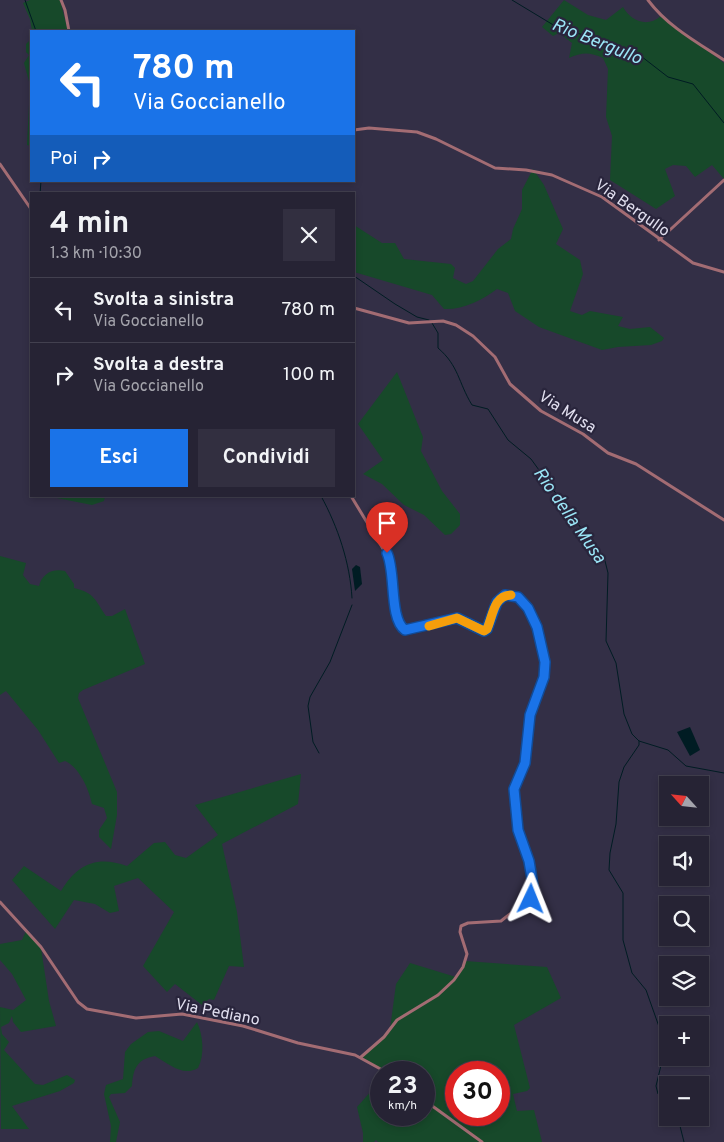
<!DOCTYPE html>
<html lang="it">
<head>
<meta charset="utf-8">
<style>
  body { margin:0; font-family:Overpass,sans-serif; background:#322f40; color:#f1f3f6; height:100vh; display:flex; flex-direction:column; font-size:19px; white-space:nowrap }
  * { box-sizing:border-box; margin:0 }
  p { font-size:16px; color:#a4a4ac }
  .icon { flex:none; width:28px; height:28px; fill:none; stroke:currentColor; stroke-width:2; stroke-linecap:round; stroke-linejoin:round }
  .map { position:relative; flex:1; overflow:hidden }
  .panel { position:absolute; left:30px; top:192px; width:325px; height:305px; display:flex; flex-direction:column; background:#262334; border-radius:0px; box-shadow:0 2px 8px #0003,0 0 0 1px #42404f }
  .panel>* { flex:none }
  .hud { position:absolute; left:30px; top:30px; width:325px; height:152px; border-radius:0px; box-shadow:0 2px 8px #0003,0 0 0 1px #42404f; background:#1a73e8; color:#fff; overflow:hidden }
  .needle { width:32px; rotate:297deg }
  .fabs { position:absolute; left:659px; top:776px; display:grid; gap:10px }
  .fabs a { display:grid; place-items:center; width:50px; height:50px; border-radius:0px; background:#262334; box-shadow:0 2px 8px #0003,0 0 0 1px #42404f; font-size:25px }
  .speed { position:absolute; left:370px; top:1061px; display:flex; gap:10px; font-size:25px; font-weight:700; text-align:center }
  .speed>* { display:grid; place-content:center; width:65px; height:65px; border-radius:50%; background:#262334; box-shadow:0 2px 8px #0003,0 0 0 1px #42404f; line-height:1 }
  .speed small { font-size:12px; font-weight:400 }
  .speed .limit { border:8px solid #d22; background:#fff; color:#111 }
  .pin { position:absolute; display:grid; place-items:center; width:42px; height:42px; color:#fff; margin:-51px -21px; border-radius:50% 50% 50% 0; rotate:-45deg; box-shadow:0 0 5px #0007 }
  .pin .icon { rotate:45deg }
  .me { position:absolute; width:55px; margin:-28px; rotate:2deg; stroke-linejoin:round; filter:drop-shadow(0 0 4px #0008) }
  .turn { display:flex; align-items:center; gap:18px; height:105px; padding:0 20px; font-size:22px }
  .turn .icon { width:65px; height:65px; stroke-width:2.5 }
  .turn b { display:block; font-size:35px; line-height:42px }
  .then { display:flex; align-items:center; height:48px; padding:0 20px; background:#0003; gap:10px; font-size:19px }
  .round { display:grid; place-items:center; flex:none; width:52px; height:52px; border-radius:0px; background:#322f40 }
  .head { display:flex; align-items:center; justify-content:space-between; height:85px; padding:0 20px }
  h1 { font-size:30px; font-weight:700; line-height:38px }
  .primary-button { display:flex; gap:10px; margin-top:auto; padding:10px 20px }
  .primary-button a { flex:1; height:58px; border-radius:0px; background:#1a73e8; color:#fff; font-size:20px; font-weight:700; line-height:58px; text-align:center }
  .primary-button a+a { background:#322f40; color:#f1f3f6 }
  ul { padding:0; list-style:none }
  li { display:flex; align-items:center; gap:15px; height:65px; padding:0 20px; border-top:1px solid #42404f }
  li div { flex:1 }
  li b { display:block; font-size:19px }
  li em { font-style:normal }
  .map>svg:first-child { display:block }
  .green { fill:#17492a; fill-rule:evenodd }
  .water { fill:#001c23 }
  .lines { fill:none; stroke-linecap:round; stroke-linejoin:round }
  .stream { stroke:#001c23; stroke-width:1 }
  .street { stroke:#a36c73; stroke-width:3 }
  .route-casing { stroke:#114b97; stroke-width:12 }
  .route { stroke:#1a73e8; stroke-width:9 }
  .slow { stroke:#f59e0b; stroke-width:9 }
  .labels { text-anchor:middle; stroke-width:4.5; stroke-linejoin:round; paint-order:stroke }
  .street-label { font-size:16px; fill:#e1dfef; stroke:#29253c }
  .water-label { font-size:18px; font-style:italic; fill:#9be6f7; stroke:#29253c }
</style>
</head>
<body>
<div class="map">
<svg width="724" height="1142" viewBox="0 0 724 1142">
  <rect width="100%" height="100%" fill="#332f46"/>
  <g class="green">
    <polygon points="30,0 60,0 68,31 32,31 30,19 23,3"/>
    <path d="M564,0l24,15 18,5 17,-13c8,14 24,21 38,9l63,47v116l-12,-14 -17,12 -9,-11 -13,-1 -8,4 10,27 -19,13 -46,-29 2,-44 -6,-19 2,-48 -5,-11c-13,-6 -21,-6 -34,0l3,-15 -13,-10 -6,3 -11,-9z"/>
    <polygon points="31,39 31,175 31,146 27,145 30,85 24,63 29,55 26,52 26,44"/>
    <path d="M533,169l11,16 19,44 -7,15 24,16 3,14 -13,37 12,4 8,-4 33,6 -5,9 12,3 20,-2 14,11 -2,3 -11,4 -33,2 -16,3 -63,-23 -24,-16 -7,-18 -11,-4c-14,11 -35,21 -53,20l-12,-14 -78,-23v-47l28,18h13l9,16 47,5 4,4 -2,10 13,6 7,-3 25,-32 13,-10 2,-10 9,-20v-19z"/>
    <polygon points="397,372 423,437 421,451 442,491 460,514 460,525 451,534 445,535 424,515 404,505 382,484 363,474 383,460 358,424"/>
    <polygon points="47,496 105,496 104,501 92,505"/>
    <path d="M0,556l26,7 -3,12 7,9 9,2c3,-12 13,-18 26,-15l9,13v4c21,5 21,12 32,28h6l13,-7 20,55 -62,26 -4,3 -1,5 39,94v23l-6,34 -12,-12v-7l8,-12 -3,-10 -12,-4c-3,-15 -13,-37 -27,-43l-6,2 -21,-33 -32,-39 -6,4z"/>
    <path d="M301,774l-3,30 -76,40 15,68 7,55 -15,-1 -15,34 -5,-1 -7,6 -27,-21 -8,8 -24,-26 31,-54 -36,-34 -24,8 5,25 -9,2 -15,-9 -21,-4 -19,29 -43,-49 12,-14 37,25c16,-27 36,-36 66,-25l27,-23 11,-1 10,13 11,3 32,-23 -23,-30z"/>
    <polygon points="26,931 41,948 49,1001 56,1026 21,1032 13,1022 12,1016 9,1023 1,1027 2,1034 9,1042 4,1050 35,1084 43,1085 67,1075 75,1080 74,1083 60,1091 12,1106 29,1129 1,1129 0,1007 13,1010 26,1000 12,974 0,960 0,944 22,940"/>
    <path d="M465,961l82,6 14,31 -47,27 16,63 -3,3 -14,3 4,17 17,-1 8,32h-164l-2,-2 -2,2h-11v-9l-6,-26 24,-27v35h43v-43h-38l-24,-15 28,-28 6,-45 14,-21 46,14zM456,1072h43v43h-43z"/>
    <path d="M197,1022c6,13 8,33 1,46 -15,9 -29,-4 -43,-12 -18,3 -22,13 -23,30l-7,7 -14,1 -2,3 11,25 -4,20h-6l1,-16 -7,-32 2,-9 17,-6 2,-27 6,-8 17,-12 11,-1 24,10z"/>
  </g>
  <g class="water">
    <polygon points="356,565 360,567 362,584 355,591 352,569"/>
    <polygon points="690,727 700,750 690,756 677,732"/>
  </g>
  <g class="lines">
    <g class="stream">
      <polyline points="25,0 36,31"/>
      <polyline points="512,0 560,29 600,39 623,51 637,53 668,77 693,84 724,123"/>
      <polyline points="31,111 31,171"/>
      <polyline points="40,194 41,181"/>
      <polyline points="354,276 395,304 417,317 429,320"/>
      <path d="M432,323l6,10v15c21,18 20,34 34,57l16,4 20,31 23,19 74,102 3,12 -2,68 10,22 8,51 8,20 7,7 29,9 18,16 38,7"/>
      <path d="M321,496c17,31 29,67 31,102"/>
      <polyline points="639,741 639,745 624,767 619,782 616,824 610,853 609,870 623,893 623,940 632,973 646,990 662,1035 663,1057 656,1086 658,1094 668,1101"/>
      <polyline points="319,753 313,742 308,706 310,697 330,662 352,605"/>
      <polyline points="678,1118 684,1142"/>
    </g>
    <g class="street">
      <polyline points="61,0 65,10 69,31"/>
      <path d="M648,0c19,26 50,43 76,60"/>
      <polyline points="354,130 369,128 417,132 436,139 495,168 526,170 552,175 602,197 693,263 724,272"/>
      <polyline points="0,164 31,209"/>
      <polyline points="208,181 239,181"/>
      <polyline points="659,240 724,180"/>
      <polyline points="354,308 409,323 443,321 456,325 473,336 495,357 510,384 541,411 583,434 608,453 636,464 724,520"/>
      <polyline points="351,496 391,562 396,610 402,628 409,631 457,618 484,631 487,629 501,597 511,595 518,597 523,601 533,617 545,662 544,677 530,715 525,763 514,789 518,830 529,861 533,896 501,921 468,923 461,926 460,932 467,954 463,967 454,980 438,995 397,1020 384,1037 361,1057"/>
      <polyline points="0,902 41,947 78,1002 87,1009 136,1018 182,1014 243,1026 298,1043 355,1055 386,1072"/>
      <polyline points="424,1100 482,1142"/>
    </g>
  </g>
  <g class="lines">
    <g class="route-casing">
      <path id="route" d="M387,553c9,19 2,66 18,77l52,-12 27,13 3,-2 10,-27 8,-7 13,2 10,11 9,19 8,35 -1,15 -14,38 -5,48 -11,26 4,41 11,31 3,18 2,14 -3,6"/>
    </g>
    <use href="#route" class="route"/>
    <path class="slow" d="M429,626l28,-8 27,13 3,-2c6,-13 6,-33 24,-34"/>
  </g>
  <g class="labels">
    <g class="street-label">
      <text transform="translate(633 207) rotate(35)" y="6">Via Bergullo</text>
      <text transform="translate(568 411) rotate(32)" y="6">Via Musa</text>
      <text transform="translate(218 1011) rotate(11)" y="6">Via Pediano</text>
    </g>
    <g class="water-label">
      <text transform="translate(597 41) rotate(22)" y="6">Rio Bergullo</text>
      <text transform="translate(570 515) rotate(55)" y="6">Rio della Musa</text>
    </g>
  </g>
</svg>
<div class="fabs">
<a><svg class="needle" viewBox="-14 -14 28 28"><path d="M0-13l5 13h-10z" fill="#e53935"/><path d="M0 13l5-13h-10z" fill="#a4a4ac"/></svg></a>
<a><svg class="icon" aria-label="sound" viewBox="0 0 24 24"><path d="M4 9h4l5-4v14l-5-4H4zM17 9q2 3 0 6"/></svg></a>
<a><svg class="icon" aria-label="search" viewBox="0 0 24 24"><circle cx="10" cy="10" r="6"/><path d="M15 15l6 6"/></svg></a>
<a><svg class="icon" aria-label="layers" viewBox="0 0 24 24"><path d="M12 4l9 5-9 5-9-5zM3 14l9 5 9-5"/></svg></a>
<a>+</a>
<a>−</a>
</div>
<div class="speed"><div>23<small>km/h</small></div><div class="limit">30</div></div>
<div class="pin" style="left:387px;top:553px;background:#d93025"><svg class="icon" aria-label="arrive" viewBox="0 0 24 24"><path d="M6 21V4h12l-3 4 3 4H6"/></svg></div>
<svg class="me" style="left:531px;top:899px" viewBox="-20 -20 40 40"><path d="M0-17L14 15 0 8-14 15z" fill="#1a73e8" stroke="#fff" stroke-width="4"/></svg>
<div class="hud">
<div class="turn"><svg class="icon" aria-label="left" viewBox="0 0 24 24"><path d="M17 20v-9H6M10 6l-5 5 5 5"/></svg><div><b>780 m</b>Via Goccianello</div></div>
<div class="then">Poi<svg class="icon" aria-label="right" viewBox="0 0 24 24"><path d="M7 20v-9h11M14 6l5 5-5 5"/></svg></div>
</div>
<section class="panel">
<div class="head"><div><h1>4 min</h1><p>1.3 km · 10:30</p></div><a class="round"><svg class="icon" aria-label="close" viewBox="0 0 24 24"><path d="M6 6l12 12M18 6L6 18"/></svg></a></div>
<ul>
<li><svg class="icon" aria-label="left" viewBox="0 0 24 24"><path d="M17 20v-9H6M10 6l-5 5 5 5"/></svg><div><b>Svolta a sinistra</b><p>Via Goccianello</p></div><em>780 m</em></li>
<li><svg class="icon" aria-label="right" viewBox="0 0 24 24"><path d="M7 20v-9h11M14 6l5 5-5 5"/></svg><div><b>Svolta a destra</b><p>Via Goccianello</p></div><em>100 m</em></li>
</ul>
<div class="primary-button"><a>Esci</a><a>Condividi</a></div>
</section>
</div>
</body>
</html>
